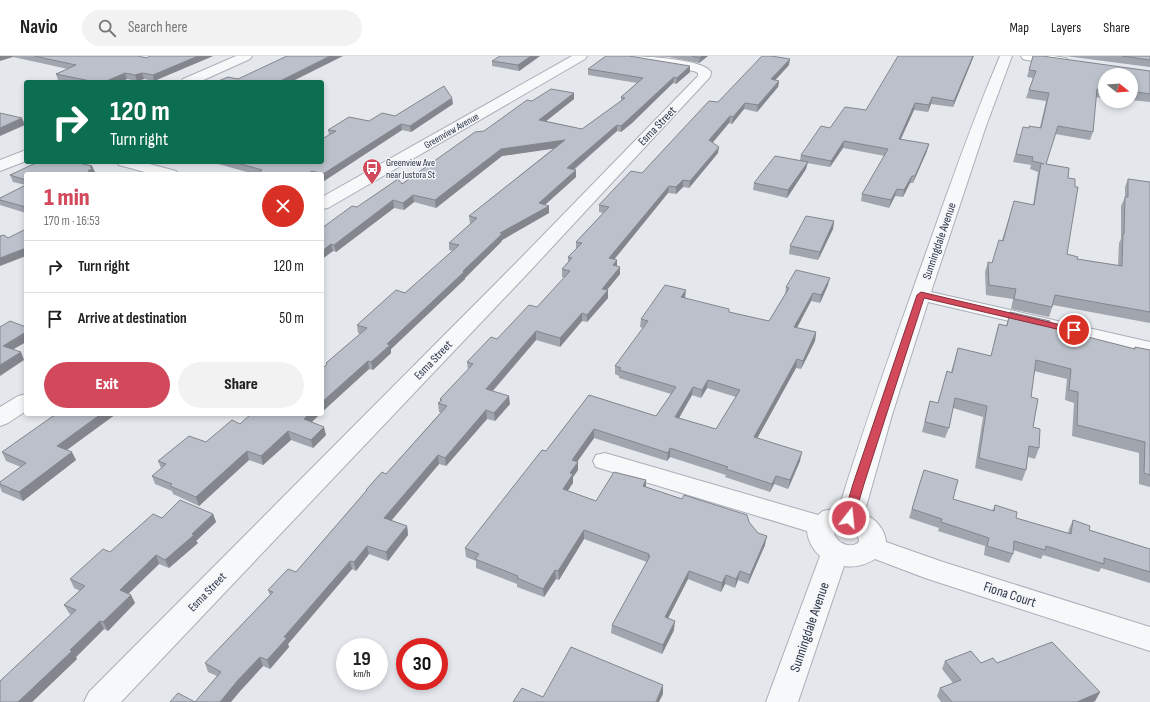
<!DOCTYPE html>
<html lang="en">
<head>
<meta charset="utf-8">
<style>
  body { margin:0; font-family:"Sofia Sans Condensed",sans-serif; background:#f2f2f2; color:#222; height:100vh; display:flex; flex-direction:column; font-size:15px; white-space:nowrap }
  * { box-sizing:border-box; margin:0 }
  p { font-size:13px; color:#767676 }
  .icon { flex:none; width:22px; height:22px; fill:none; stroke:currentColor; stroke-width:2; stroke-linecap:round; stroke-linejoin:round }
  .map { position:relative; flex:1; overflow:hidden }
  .panel { position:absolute; left:24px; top:116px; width:300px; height:244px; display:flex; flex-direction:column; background:#fff; border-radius:4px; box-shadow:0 2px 6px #0003 }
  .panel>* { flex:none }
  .top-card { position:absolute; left:24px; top:24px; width:300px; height:84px; border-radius:4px; box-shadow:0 2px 6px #0003; background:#0b6e4f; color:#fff; overflow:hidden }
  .needle { width:26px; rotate:107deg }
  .controls { position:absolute; left:1098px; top:12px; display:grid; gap:8px }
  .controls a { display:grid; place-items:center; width:40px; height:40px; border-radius:50%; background:#fff; box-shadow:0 2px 6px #0003; font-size:20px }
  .speed { position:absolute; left:336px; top:582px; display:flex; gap:8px; font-size:20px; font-weight:700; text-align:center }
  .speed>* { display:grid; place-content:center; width:52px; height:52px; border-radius:50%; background:#fff; box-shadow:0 2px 6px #0003; line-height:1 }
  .speed small { font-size:10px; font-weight:400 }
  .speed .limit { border:6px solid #d22; background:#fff; color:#111 }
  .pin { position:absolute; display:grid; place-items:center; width:34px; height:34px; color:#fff; margin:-17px; border:2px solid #fff; border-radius:50%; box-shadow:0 1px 4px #0007 }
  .me { position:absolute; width:44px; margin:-22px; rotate:16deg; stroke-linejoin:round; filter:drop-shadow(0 0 3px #0008) }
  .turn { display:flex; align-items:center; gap:14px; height:84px; padding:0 20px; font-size:18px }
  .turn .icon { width:52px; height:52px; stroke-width:2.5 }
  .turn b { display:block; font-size:28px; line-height:34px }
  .round { display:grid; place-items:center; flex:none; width:42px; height:42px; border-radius:21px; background:#f2f2f2 }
  .headline { display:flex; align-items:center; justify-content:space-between; height:68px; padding:0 20px }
  h1 { font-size:24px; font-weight:800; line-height:30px; color:#d1495b }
  .action { display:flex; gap:8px; margin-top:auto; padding:8px 20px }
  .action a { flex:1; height:46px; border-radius:24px; background:#d1495b; color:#fff; font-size:16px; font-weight:800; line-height:46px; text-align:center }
  .action a+a { background:#f2f2f2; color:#222 }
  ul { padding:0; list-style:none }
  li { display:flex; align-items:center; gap:12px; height:52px; padding:0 20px; border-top:1px solid #e0e0e0 }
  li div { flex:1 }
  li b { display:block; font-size:15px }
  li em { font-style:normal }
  header { display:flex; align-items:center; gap:24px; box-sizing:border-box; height:56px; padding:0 20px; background:#fff; border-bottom:1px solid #e0e0e0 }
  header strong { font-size:19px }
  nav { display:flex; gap:22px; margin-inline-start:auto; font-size:14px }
  .search { width:280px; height:36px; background:#f2f2f2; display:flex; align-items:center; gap:10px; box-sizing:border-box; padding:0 14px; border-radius:22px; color:#767676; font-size:15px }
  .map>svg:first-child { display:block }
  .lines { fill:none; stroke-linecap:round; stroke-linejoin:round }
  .minor-casing { stroke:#a9aeb7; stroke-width:2 }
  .major-casing { stroke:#a3abb8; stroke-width:2 }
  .minor { fill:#f7f8fa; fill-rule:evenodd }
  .major { fill:#fff; fill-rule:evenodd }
  .wall { fill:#a1a5ae; fill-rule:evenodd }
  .shaded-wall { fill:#83868d }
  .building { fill:#bbc0ca; stroke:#83868d; fill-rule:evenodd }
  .route { fill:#d1495b; stroke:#882f3b }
  .labels { text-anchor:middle; stroke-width:3; stroke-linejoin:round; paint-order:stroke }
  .far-street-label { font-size:10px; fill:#2b3445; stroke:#f4f6f9 }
  .far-poi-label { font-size:10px; fill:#2b3445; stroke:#f4f6f9; text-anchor:start }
  .street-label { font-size:12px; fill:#2b3445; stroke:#f4f6f9 }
  .near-street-label { font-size:14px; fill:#2b3445; stroke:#f4f6f9 }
</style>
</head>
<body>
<header>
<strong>Navio</strong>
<div class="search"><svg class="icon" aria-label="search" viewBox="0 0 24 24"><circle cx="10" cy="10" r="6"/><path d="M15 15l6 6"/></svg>Search here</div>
<nav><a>Map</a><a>Layers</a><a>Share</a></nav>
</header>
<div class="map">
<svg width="1150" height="646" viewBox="0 0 1150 646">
  <rect width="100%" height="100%" fill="#e4e7ec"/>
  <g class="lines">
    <g class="minor-casing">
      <g id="minor">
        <polygon points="236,0 252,0 250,3 199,26 181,26 183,23"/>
        <polygon points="572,0 587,0 585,3 328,152 322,153 322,141"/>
        <path d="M621,0c17,0 81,2 90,16l-1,5 -180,194 -409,431h-37l5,-10 427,-429 182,-187v-3l-4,-2 -67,-11 -4,-1z"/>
        <path d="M1000,0h12l-26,70 -55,166 219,50v12l-222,-52 -36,113 -28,99c11,4 21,15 22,28l57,20 207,65v24l-225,-73 -50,-19c-10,6 -20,9 -31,7l-46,136h-32l54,-146c-7,-6 -12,-15 -13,-25l-211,-64 -3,-6 3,-6 9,-2 213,62 5,-4 16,-3c25,-82 54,-163 83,-244 25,-70 49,-140 78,-208zM838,471c10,1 21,4 21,15 -9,8 -24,0 -25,-10z"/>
        <polygon points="26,94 26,105 0,115 0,104"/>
        <polygon points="116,106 142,106 176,115 178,118 152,118 119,109"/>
        <polygon points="26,338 26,355 8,367 0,370 0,351 18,340"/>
      </g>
    </g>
    <g class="major-casing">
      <polygon id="major" points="1021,0 1053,0 1066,2 1068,5 1066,8 1062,9 1027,4 1023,3"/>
    </g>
    <use href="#minor" class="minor"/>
    <use href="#major" class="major"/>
  </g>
  <g class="wall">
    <polygon points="0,0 138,0 147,2 149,0 213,0 154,25 144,23 137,25 127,23 120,26 68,26 58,24 56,18 68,13 13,1"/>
    <polygon points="500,0 540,0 519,15 492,10 492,5"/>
    <polygon points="643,0 708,0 699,7 669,1"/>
    <polygon points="1033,0 1150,15 1150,46 1131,44 1131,19 1105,19 1105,43 1096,41 1093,76 1090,84 1055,78 1046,108 1068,122 1067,198 1077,203 1118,210 1119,187 1121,183 1121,150 1125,141 1125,131 1128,123 1150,126 1150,267 1053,249 1049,261 1011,253 1013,243 986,239 985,216 988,206 992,207 1002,184 1014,145 1033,149 1038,116 1030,113 1031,109 1013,106 1021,79 1029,72 1040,71 1046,45 1026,42 1033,22 1027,21"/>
    <polygon points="1065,0 1150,0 1150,11"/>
    <polygon points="973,2 953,51 931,48 928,56 914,54 901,83 927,95 913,127 910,127 903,141 895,140 889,152 861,145 862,138 885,100 843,92 830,111 807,107 806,113 787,142 753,134 754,127 800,104 801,99 830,72"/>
    <polygon points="789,9 775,24 779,25 778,31 757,56 744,53 732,68 729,67 712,87 718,97 689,132 683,131 676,138 668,137 614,203 617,204 617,210 620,211 620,218 607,234 608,234 608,242 587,266 582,265 560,291 536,284 493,335 510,348 495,365 487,363 446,410 439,408 391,464 407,470 408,479 388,505 369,498 356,515 352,513 288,588 289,591 270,613 263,610 242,633 195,646 217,620 208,616 205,607 270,539 268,534 296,516 366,435 366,434 386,418 441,356 439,356 438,347 440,345 440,343 468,314 467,306 537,251 565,222 562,221 562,213 568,206 568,201 576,193 576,186 603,157 599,156 599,149 642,117 718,46"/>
    <polygon points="588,13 690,16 676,28 673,27 632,67 621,76 617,75 574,114 576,121 545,149 549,157 502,184 502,185 465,222 465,223 391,293 391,297 373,314 369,313 322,356 322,313 326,309 326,307 360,278 358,277 357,269 405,237 453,195 449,194 449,187 470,168 469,160 554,92 502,100 436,152 414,146 404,154 394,152 336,196 333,195 322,203 322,172 357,151 402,128 532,45 574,37 574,43 546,65 582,73 621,45 621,41 637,27 588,19"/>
    <polygon points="453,48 411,76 402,74 324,125 322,124 322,118 254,118 211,106 322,106 329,79 328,74"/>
    <polygon points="92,110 95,117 26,118 26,157 0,149 0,142 26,129 13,126 10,119"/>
    <polygon points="834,165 833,173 818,204 789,198 790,190"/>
    <path d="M828,229l-8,18 -9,-2 -14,27 19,4 -1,9 -14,28 -5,-1 -39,70 43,23 -12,28 -14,-5 -4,8 -45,-15 1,-2 -56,-18 -3,4 -73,-23 -17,24h1v8l-5,7v6l-6,8 29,10 50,-21v7l103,35 16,23 -17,39 -10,-4 -3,8 -10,-4 -4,8 -33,-13 -20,39 6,12 -12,24 -51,-21 1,-8 35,-63 -63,-23 -25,41 -3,-1 -12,18 -27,-10v-3l-41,-16v-7l-10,-4 -1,-9 81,-97 43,-56 67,21 15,-22 -52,-16v-2l-4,-2v-8l28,-38 -3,-1 1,-8 44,-21 44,14 40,9 16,-27 1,-7zM707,332l29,9 -20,32 -37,-11 13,-23 9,3z"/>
    <polygon points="1010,256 1049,271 1134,293 1135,291 1150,294 1150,431 1139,428 1139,397 1072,380 1074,347 1065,344 1067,323 1034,315 1031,341 1033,371 1039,392 1035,403 1028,401 1026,414 1022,425 975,412 983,361 953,352 949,372 945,382 922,376 927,356 930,345 938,347 947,315 951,316 958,292 991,300 996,278 999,268 1006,270"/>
    <polygon points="54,358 116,358 67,394 76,404 23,445 2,436 0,431 0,426 21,411 6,405 2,396 55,359"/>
    <polygon points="251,358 320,358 312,366 326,379 313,392 291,384 263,409 249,404 199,450 173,438 172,435 155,428 152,420 161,412 158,405 206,386 240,368"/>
    <polygon points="924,414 953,443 992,455 995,449 1016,462 1068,477 1069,473 1073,464 1089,474 1150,493 1150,527 1101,512 1099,516 1043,499 1041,503 1013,494 1013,498 1009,507 984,499 985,490 938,475 939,472 909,462"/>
    <polygon points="213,458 216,466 196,485 198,487 169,512 159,508 128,538 131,539 135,547 108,575 104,573 76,601 77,603 32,646 71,559 69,557 64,549 80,535 74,532 70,523 162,462"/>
    <polygon points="945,605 997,607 1100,636 1095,645 1093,646 941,646 937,640 940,632 953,627 942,613"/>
  </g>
  <g class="shaded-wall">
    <polygon points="0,0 13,0 13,1 0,5"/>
    <polygon points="198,0 213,0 154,25 153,19"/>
    <polygon points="330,0 343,0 291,26 278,26"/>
    <polygon points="531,0 540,0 519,15 518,9"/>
    <polygon points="702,0 708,0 699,7 700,2"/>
    <polygon points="973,0 974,0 973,2 953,51 954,45"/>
    <polygon points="790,3 789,9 770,30 771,23"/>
    <polygon points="690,10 690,16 676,28 677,22"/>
    <polygon points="125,17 127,23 120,26 104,26"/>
    <polygon points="142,17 144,23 137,25 135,19"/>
    <polygon points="674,21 673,27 632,67 621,76 621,70"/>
    <polygon points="779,25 778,31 757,56 758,49"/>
    <polygon points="574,37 574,43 540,70 539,64"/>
    <polygon points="932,41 931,48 928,56 929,49"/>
    <polygon points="452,42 453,48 411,76 410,70"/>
    <polygon points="745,47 744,53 732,68 733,61"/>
    <polygon points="915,47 914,54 898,89 899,83"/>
    <polygon points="730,60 729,67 709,91 709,84"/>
    <polygon points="22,62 25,69 0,80 0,72"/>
    <polygon points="401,68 402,74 324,125 323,118"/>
    <polygon points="617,69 617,75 567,119 567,112"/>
    <polygon points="565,84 565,91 502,100 436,152 435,144 501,93"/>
    <polygon points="844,85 843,92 830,111 831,105"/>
    <polygon points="929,88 927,95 913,127 915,120"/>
    <polygon points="719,91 718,97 689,132 690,125"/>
    <polygon points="808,106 806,113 787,142 788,134"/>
    <polygon points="92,110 96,118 89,118 88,115 90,111"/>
    <polygon points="576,114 576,121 539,154 539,147"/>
    <polygon points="312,115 312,118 307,118"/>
    <polygon points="912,120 910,127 903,141 904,134"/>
    <polygon points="683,124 683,131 676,138 676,131"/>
    <polygon points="669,130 668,137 609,210 609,202"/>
    <polygon points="897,133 895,140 889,152 891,144"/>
    <polygon points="413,139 414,146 404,154 403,147"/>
    <polygon points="393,144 394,152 336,196 334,189"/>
    <polygon points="549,150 549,157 502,184 502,185 465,222 465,223 391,293 391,297 373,314 371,306 387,288 463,215 500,177"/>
    <polygon points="834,165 833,173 818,204 820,196"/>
    <polygon points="331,188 333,195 322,203 322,195"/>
    <polygon points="26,192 26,200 0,210 0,202"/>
    <polygon points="617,204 617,212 613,209"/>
    <polygon points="620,211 620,218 602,240 602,233"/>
    <polygon points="830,222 828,229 820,247 821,239"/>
    <polygon points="608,234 608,242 587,266 587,259"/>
    <polygon points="686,234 685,242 680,249 681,241"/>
    <polygon points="813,237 811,245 793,279 794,271"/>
    <polygon points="582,257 582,265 560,291 560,282"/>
    <polygon points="536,275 536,284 487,341 486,333"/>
    <polygon points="26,276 26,286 7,297 3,290"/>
    <polygon points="816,276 815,285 801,313 803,305"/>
    <polygon points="21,296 24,304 0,320 0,309"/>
    <polygon points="797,303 796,312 753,390 754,381"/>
    <polygon points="368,305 369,313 322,356 322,346"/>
    <polygon points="708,324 707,332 701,342 702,334"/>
    <polygon points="693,331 692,339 675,369 675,361"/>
    <polygon points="509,340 510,348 495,365 494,357"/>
    <polygon points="486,354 487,363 446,410 445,402"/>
    <polygon points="101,358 116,358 61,398 57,390"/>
    <polygon points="309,358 320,358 306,371 304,363"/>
    <polygon points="324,371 326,379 313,392 311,384"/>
    <polygon points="594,373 594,382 572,413 572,404"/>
    <polygon points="288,375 291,384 263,409 261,400"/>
    <polygon points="670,392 670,401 667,405 668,397"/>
    <polygon points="247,395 249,404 199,450 196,441"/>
    <polygon points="72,396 76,404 23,445 19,436"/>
    <polygon points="802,396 800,405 788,433 790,424"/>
    <polygon points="438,399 439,408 386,471 384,462"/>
    <polygon points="578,406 578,414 573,421 573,427 563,442 563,433 570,417"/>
    <polygon points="776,420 774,428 770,436 772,428"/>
    <polygon points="646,424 646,433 643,430"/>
    <polygon points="213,458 216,466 196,485 198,487 169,512 165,504"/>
    <polygon points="407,470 408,479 388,505 386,496"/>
    <polygon points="584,474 584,483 559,524 558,515"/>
    <polygon points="767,480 765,489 748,528 750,519"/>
    <polygon points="367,490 369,498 356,515 354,506"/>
    <polygon points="156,499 159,508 124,542 120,534"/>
    <polygon points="350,505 352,513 288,588 289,591 270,613 267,604 284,581"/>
    <polygon points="555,514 556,523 544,541 543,533"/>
    <polygon points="689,515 688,523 664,570 665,561"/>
    <polygon points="740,515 738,524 735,532 736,523"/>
    <polygon points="726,519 725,528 721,536 722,527"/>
    <polygon points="131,539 135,547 108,575 103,566"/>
    <polygon points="100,565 104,573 76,601 77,603 32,646 18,646 70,594"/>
    <polygon points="675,565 674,574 662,598 663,589"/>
    <polygon points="260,601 263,610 242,633 231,646 220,646 238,624"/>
    <polygon points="663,629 663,638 659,646 656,646"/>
    <polygon points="1100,636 1095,645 1093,646 1077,646"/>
  </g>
  <g class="building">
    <polygon points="34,0 138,0 147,2 149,0 198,0 153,19 142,17 135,19 125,17 104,26 95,26 56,18 76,9"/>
    <polygon points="287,0 330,0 278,26 216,26 228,21 238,23"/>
    <polygon points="500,0 531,0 518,9 492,5"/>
    <polygon points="606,0 629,0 690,10 677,22 674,21 632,60 621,70 617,69 567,112 576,114 539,147 549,150 500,177 502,178 463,215 464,216 387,288 390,289 371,306 368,305 322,346 322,313 327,308 326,307 367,272 357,269 396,234 405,237 459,189 449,187 477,162 469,160 565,84 501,93 435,144 413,139 403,147 393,144 334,189 331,188 322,195 322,172 352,150 357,151 398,123 402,128 475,76 484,75 527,44 532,45 551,33 574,37 539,64 582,73 625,42 621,41 643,22 588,13"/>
    <polygon points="692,0 702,0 700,2"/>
    <polygon points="762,0 771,0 790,3 771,23 779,25 758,49 745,47 733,61 730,60 709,84 719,91 690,125 683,124 676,131 669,130 609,202 617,204 613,209 620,211 602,233 608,234 587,259 582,257 560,282 536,275 486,333 509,340 494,357 486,354 445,402 438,399 384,462 407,470 386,496 367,490 354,506 350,505 284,581 287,582 267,604 260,601 238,624 220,646 170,646 178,637 195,646 221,616 205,607 273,536 268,534 288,513 296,516 367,434 366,434 382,416 386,418 447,350 438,347 442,344 440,343 473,308 467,306 491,281 497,283 529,249 537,251 570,215 562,213 572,202 568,201 582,187 576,186 609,151 599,149 631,115 642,117 709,45 718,46"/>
    <polygon points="898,0 973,0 954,45 932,41 929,49 915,47 899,83 929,88 915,120 912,120 904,134 897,133 891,144 862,138 888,93 844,85 831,105 801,99 821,70 830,72 845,51 866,54"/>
    <polygon points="1033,0 1042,0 1150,15 1150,38 1131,35 1131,19 1105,19 1105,35 1097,33 1093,76 1058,70 1046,108 1069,112 1068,122 1075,123 1075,131 1078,131 1067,198 1078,201 1077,203 1122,210 1123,178 1124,178 1125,141 1128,141 1128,123 1150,126 1150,256 1055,239 1052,251 1014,243 1016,233 989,229 988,206 992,207 999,184 1003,185 1014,145 1034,149 1041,107 1044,108 1032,105 1033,101 1016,98 1023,71 1029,72 1029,70 1041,72 1049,37 1029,34 1036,15 1029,14"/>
    <polygon points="1122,0 1150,0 1150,4"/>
    <polygon points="444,30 452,42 410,70 401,68 323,118 312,115 307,118 269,118 259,116 262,114 234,106 322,106 322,83 336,75 328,74 349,61 369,65 382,57 395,60"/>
    <polygon points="0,57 22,62 0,72"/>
    <polygon points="775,100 808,106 788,134 754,127"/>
    <polygon points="38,106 75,106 92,110 90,111 93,112 88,115 96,117 94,118 26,118 26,124 10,119"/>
    <polygon points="26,129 26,151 0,144 0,142"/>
    <polygon points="806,160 834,165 820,196 790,190"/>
    <polygon points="24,174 26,174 26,192 0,202 0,180 4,179 8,182"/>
    <path d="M796,214l34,8 -9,17 -8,-2 -19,34 22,5 -13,29 -6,-2 -43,78 48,15 -12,28 -14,-4 -4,8 -46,-15 2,-2 -58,-19 -2,5 -74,-24 -22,31 6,2 -8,11 3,1 -10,15 33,12 18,-29 32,8 -3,6 39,13 2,-4 63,20 2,7 9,11 9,3 -17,39 -10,-4 -4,8 -10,-4 -4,8 -33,-12 -24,46 10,4 -12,24 -51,-20 38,-69h-2l1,-2 -65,-24 -26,41 -3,-1 -12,19 -26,-11 1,-2 -43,-17 4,-5 -14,-6 77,-98 4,1 43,-56 67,21 20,-29 -57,-17 2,-2 -6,-2 33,-45 -7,-2 24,-34 21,5 -5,7 48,12v3l40,9 20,-33 -3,-1zM708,324l32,10 -24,39 -41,-12 18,-30 9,3z"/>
    <polygon points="1010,256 1050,265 1049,271 1135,293 1135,291 1150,294 1150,419 1144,417 1145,386 1077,369 1078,336 1069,334 1071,313 1036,304 1031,341 1038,343 1033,371 1040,373 1039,392 1029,390 1026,414 979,402 987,350 955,342 949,372 925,366 930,345 938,347 947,315 952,317 958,292 991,300 999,268 1007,270"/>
    <polygon points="10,265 26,271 26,276 3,290 21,296 0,309 0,271"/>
    <polygon points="56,358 101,358 57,390 72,396 19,436 0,428 0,426 26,407 2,396"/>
    <polygon points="251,358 309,358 304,363 324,371 311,384 288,375 261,400 247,395 196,441 170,430 172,428 152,420 166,408 158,405 189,380 206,386 232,364 240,368"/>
    <polygon points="924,414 958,424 953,443 994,455 995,449 1017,456 1016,462 1071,478 1073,464 1090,470 1089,474 1150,493 1150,516 1104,502 1104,508 1046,490 1045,494 1014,485 1013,498 987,490 989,482 941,466 942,463 912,453"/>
    <polygon points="180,444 213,458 192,478 194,479 165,504 156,499 120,534 131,539 103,566 100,565 70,594 72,595 18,646 0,646 0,625 76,554 64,549 85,530 70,523 103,493 110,496 153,458 162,462"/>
    <polygon points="1052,586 1100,636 1077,646 952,646 940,632 961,624 945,605 971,595 981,607 993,602 997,607"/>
    <polygon points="571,591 663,629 656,646 513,646 522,632 543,641"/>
  </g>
  <polygon class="route" points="921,236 1074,272 1078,274 1074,277 924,242 864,428 854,462 853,465 845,465 843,462 853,428 917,239"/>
  <defs>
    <g id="bus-pin" transform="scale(1)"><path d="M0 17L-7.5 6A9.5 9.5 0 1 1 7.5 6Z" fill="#d1495b" stroke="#f4f6f9"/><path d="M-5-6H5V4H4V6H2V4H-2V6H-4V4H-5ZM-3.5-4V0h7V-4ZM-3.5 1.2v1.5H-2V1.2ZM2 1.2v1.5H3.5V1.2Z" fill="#fff"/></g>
  </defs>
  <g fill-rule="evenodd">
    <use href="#bus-pin" x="372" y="112"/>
  </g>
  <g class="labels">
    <g class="far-street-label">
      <text transform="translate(451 74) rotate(-30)" y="4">Greenview Avenue</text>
    </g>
    <g class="far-poi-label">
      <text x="386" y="110">Greenview Ave<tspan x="386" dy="12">near Justora St</tspan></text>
    </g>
    <g class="street-label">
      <text transform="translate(657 70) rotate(-46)" y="4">Esma Street</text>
      <text transform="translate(939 185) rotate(-71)" y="4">Sunningdale Avenue</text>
      <text transform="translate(433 304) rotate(-46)" y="4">Esma Street</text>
      <text transform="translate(207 536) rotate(-46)" y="4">Esma Street</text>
    </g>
    <g class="near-street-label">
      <text transform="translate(1010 538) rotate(18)" y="5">Fiona Court</text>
      <text transform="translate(809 571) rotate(-71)" y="5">Sunningdale Avenue</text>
    </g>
  </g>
</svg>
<div class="controls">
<a><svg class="needle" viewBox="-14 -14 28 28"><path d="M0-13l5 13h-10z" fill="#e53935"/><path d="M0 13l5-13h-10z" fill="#767676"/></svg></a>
</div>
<div class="speed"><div>19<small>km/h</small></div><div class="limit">30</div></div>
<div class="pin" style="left:1074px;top:274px;background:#d93025"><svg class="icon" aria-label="arrive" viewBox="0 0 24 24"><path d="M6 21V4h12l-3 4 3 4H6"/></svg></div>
<svg class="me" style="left:849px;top:462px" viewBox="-20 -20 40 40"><circle r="17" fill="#d1495b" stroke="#fff" stroke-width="3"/><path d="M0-11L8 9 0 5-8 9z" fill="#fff"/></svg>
<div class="top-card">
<div class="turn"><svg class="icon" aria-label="right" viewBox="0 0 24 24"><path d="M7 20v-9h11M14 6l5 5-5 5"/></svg><div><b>120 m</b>Turn right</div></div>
</div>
<section class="panel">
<div class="headline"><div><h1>1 min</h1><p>170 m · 16:53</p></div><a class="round" style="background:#d93025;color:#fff"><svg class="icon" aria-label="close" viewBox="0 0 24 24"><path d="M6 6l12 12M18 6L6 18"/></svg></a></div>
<ul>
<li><svg class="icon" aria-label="right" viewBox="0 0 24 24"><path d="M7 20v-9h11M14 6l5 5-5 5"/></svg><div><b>Turn right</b></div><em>120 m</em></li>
<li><svg class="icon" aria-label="arrive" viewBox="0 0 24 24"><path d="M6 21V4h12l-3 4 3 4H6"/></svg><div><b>Arrive at destination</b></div><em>50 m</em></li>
</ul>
<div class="action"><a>Exit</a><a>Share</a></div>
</section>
</div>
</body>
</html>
